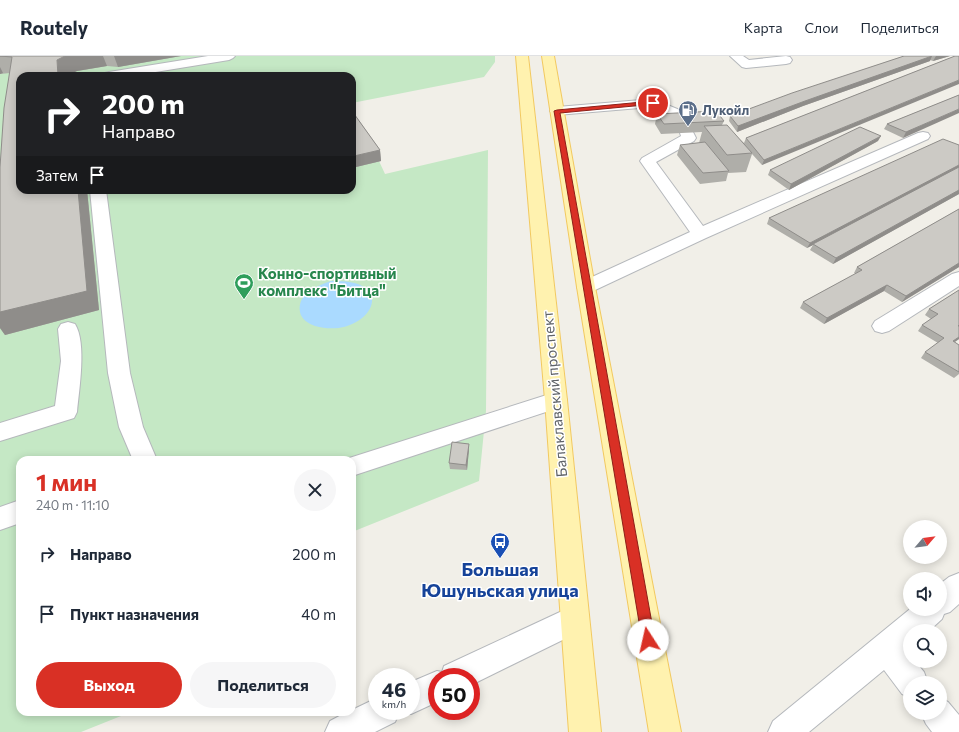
<!DOCTYPE html>
<html lang="ru">
<head>
<meta charset="utf-8">
<style>
  body { margin:0; font-family:Commissioner,sans-serif; background:#f6f6f7; color:#1f2937; height:100vh; display:flex; flex-direction:column; font-size:15px; white-space:nowrap }
  * { box-sizing:border-box; margin:0 }
  p { font-size:13px; color:#747a83 }
  .icon { flex:none; width:22px; height:22px; fill:none; stroke:currentColor; stroke-width:2; stroke-linecap:round; stroke-linejoin:round }
  .map { position:relative; flex:1; overflow:hidden }
  .drawer { position:absolute; left:16px; top:400px; width:340px; height:260px; display:flex; flex-direction:column; background:#fff; border-radius:12px; box-shadow:0 2px 10px #0003 }
  .drawer>* { flex:none }
  .hud { position:absolute; left:16px; top:16px; width:340px; height:122px; border-radius:12px; box-shadow:0 2px 10px #0003; background:#202124; color:#fff; overflow:hidden }
  .needle { width:26px; rotate:62deg }
  .tools { position:absolute; left:903px; top:464px; display:grid; gap:8px }
  .tools a { display:grid; place-items:center; width:44px; height:44px; border-radius:50%; background:#fff; box-shadow:0 2px 10px #0003; font-size:20px }
  .speed { position:absolute; left:368px; top:612px; display:flex; gap:8px; font-size:20px; font-weight:700; text-align:center }
  .speed>* { display:grid; place-content:center; width:52px; height:52px; border-radius:50%; background:#fff; box-shadow:0 2px 10px #0003; line-height:1 }
  .speed small { font-size:10px; font-weight:400 }
  .speed .limit { border:6px solid #d22; background:#fff; color:#111 }
  .pin { position:absolute; display:grid; place-items:center; width:34px; height:34px; color:#fff; margin:-17px; border:2px solid #fff; border-radius:50%; box-shadow:0 1px 4px #0007 }
  .me { position:absolute; width:44px; margin:-22px; rotate:350deg; stroke-linejoin:round; filter:drop-shadow(0 0 3px #0008) }
  .turn { display:flex; align-items:center; gap:14px; height:84px; padding:0 20px; font-size:18px }
  .turn .icon { width:52px; height:52px; stroke-width:2.5 }
  .turn b { display:block; font-size:28px; line-height:34px }
  .then { display:flex; align-items:center; height:38px; padding:0 20px; background:#0003; gap:8px; font-size:15px }
  .round { display:grid; place-items:center; flex:none; width:42px; height:42px; border-radius:21px; background:#f6f6f7 }
  .summary { display:flex; align-items:center; justify-content:space-between; height:68px; padding:0 20px }
  h1 { font-size:24px; font-weight:700; line-height:30px; color:#d93025 }
  .primary-button { display:flex; gap:8px; margin-top:auto; padding:8px 20px }
  .primary-button a { flex:1; height:46px; border-radius:24px; background:#d93025; color:#fff; font-size:16px; font-weight:700; line-height:46px; text-align:center }
  .primary-button a+a { background:#f6f6f7; color:#1f2937 }
  ul { padding:0; list-style:none }
  li { display:flex; align-items:center; gap:12px; height:60px; padding:0 20px }
  li div { flex:1 }
  li b { display:block; font-size:15px }
  li em { font-style:normal }
  header { display:flex; align-items:center; gap:24px; box-sizing:border-box; height:56px; padding:0 20px; background:#fff; border-bottom:1px solid #e0e1e3 }
  header strong { font-size:19px }
  nav { display:flex; gap:22px; margin-inline-start:auto; font-size:14px }
  .map>svg:first-child { display:block }
  .green { fill:#c5e8c5 }
  .water { fill:#aadaff }
  .lines { fill:none; stroke-linecap:round; stroke-linejoin:round }
  .minor-casing { stroke:#b5b8bc; stroke-width:2 }
  .major-casing { stroke:#f2c960; stroke-width:2 }
  .minor { fill:#fff; fill-rule:evenodd }
  .major { fill:#fff2af; fill-rule:evenodd }
  .wall { fill:#afaea9 }
  .shaded-wall { fill:#8f8d8a }
  .building { fill:#cccac5; stroke:#8f8d8a }
  .route { fill:#d93025; stroke:#8d1f18 }
  .labels { text-anchor:middle; stroke-width:3; stroke-linejoin:round; paint-order:stroke }
  .far-service-label { font-size:13px; font-weight:bold; fill:#4e5e75; stroke:#fff; text-anchor:start }
  .leisure-label { font-size:15px; font-weight:bold; fill:#27864d; stroke:#fff; text-anchor:start }
  .street-label { font-size:15px; fill:#5f6368; stroke:#fff }
  .near-transit-label { font-size:18px; font-weight:bold; fill:#164399; stroke:#fff }
</style>
</head>
<body>
<header>
<strong>Routely</strong>
<nav><a>Карта</a><a>Слои</a><a>Поделиться</a></nav>
</header>
<div class="map">
<svg width="959" height="676" viewBox="0 0 959 676">
  <rect width="100%" height="100%" fill="#f1efe8"/>
  <polygon class="green" points="0,0 495,0 495,6 484,21 352,47 352,20 20,20 20,134 352,134 352,63 379,105 385,118 488,94 486,355 479,425 352,476 352,404 20,404 20,656 131,656 81,676 0,676"/>
  <path class="water" d="M331,225c73,-3 37,60 -16,45 -6,-2 -14,-7 -15,-14 -3,-18 16,-26 31,-31z"/>
  <g class="lines">
    <g class="minor-casing">
      <g id="minor">
        <polygon points="208,0 235,0 233,2 229,4 131,20 103,20 105,17 109,16"/>
        <polygon points="730,0 743,0 749,4 786,0 790,1 792,4 790,7 786,8 746,12 742,11"/>
        <polygon points="653,43 687,57 691,66 689,69 684,70 679,69 676,62 651,51 557,59 552,58 550,55 552,52 557,51"/>
        <polygon points="687,73 692,74 696,82 694,85 656,106 703,170 918,77 923,76 928,77 930,80 928,83 706,182 593,235 586,237 579,235 577,231 579,227 690,176 640,105 642,102 681,80 680,77 682,74"/>
        <polygon points="90,134 106,134 130,317 143,371 157,404 133,404 119,371 108,317"/>
        <polygon points="959,216 959,230 889,275 882,277 875,275 872,270 875,265 952,218"/>
        <path d="M68,266l7,2c12,19 4,66 2,88l-3,6 -74,23v-18l55,-17 6,-45 -3,-32 3,-5z"/>
        <polygon points="556,336 564,338 567,344 564,350 352,420 352,404 343,404"/>
        <polygon points="20,444 20,467 0,474 0,451"/>
        <polygon points="959,517 959,548 950,556 944,558 942,563 929,575 910,575 910,592 906,595 910,599 910,605 915,605 924,616 928,627 910,627 910,641 902,638 884,614 809,676 768,676 773,665 910,553 940,553 940,528 949,521"/>
        <polygon points="575,549 585,553 589,563 585,573 471,629 471,621 437,621 437,646 411,658 405,655 411,655 411,626 437,615 442,616 444,610"/>
        <polygon points="377,642 377,655 400,655 395,666 375,676 325,676 330,665 347,656 352,656 352,654"/>
        <polygon points="940,642 948,646 959,659 959,676 932,676 926,668 921,657 940,657"/>
      </g>
    </g>
    <g class="major-casing">
      <g id="major">
        <polygon points="516,0 528,0 567,344 601,676 569,676 545,344"/>
        <polygon points="542,0 554,0 595,231 681,676 649,676 577,231"/>
      </g>
    </g>
    <use href="#minor" class="minor"/>
    <use href="#major" class="major"/>
  </g>
  <g class="wall">
    <polygon points="0,0 181,0 118,11 107,10 77,15 66,20 20,20 20,134 87,134 99,254 5,279 0,272 0,111 10,17 0,18"/>
    <polygon points="904,0 950,0 933,5 930,4 930,5 803,50 737,76 729,65 730,60"/>
    <polygon points="955,0 762,109 752,98 746,116 728,117 726,125 700,128 677,99 680,89 699,87 702,76 661,78 655,68 657,58 724,65 722,69 744,87 746,82"/>
    <polygon points="959,39 903,82 884,73 887,68"/>
    <polygon points="352,55 380,94 381,105 356,111 352,105"/>
    <polygon points="878,85 789,134 768,119 770,114"/>
    <polygon points="959,89 959,138 833,208 810,194 813,189 807,192 767,168 769,162"/>
    <polygon points="959,153 959,211 902,246 884,235 824,268 800,252 803,246 856,218 854,217 857,211"/>
    <polygon points="959,234 959,283 955,286 959,289 959,318 954,322 921,302 925,296 938,287 918,275 922,269 931,263 925,259 929,253"/>
    <polygon points="469,393 467,414 450,413 449,407"/>
  </g>
  <g class="shaded-wall">
    <polygon points="65,0 103,0 107,10 77,15 66,20 58,20 57,4"/>
    <polygon points="114,0 181,0 118,11"/>
    <polygon points="932,0 930,5 803,50 737,76 738,70 805,45"/>
    <polygon points="936,0 950,0 933,5"/>
    <polygon points="0,11 3,17 0,18"/>
    <polygon points="959,24 959,28 762,109 764,104"/>
    <polygon points="959,53 959,57 903,82 906,76"/>
    <polygon points="881,80 878,85 789,134 791,128"/>
    <polygon points="380,94 381,105 356,111 354,100"/>
    <polygon points="959,109 959,113 813,188 813,189 807,192 810,187"/>
    <polygon points="78,134 87,134 99,254 5,279 0,272 0,256"/>
    <polygon points="959,134 959,138 833,208 836,202"/>
    <polygon points="959,207 959,211 902,246 906,240"/>
    <polygon points="887,229 884,235 824,268 827,262"/>
    <polygon points="959,281 959,283 948,290 953,285"/>
    <polygon points="469,388 469,393 467,414 466,409"/>
  </g>
  <g class="building">
    <polygon points="0,0 65,0 57,4 58,20 20,20 20,134 78,134 87,235 0,256 0,111 4,52 12,1"/>
    <polygon points="904,0 932,0 805,45 738,70 730,60 792,37"/>
    <polygon points="955,0 959,0 959,24 764,104 746,82"/>
    <polygon points="959,39 959,53 906,76 887,68"/>
    <polygon points="352,55 380,94 354,100 352,97"/>
    <polygon points="716,55 724,65 664,68 657,58"/>
    <polygon points="727,69 752,97 727,99 704,70"/>
    <polygon points="860,71 881,80 791,128 770,114"/>
    <polygon points="943,83 959,89 959,109 810,187 769,162"/>
    <polygon points="705,86 729,115 703,117 680,89"/>
    <polygon points="959,111 959,134 836,202 813,188"/>
    <polygon points="959,153 959,207 906,240 887,229 827,262 803,246 862,214 857,211"/>
    <polygon points="959,234 959,269 958,270 959,270 959,281 953,285 959,289 959,316 925,296 944,282 922,269 938,258 929,253"/>
    <polygon points="452,386 469,388 466,409 449,407"/>
  </g>
  <polygon class="route" points="653,45 655,46 655,48 560,57 655,584 653,588 648,590 644,588 642,584 554,55 557,54"/>
  <defs>
    <g id="fuel-pin" transform="scale(1)"><path d="M0 17L-7.5 6A9.5 9.5 0 1 1 7.5 6Z" fill="#5c6f8a" stroke="#fff"/><path d="M-5.5-6h7V0h2V4h1.3V-2.5L3-4.5l.8-.8L6-3V5H2.5V1h-1V6h-7ZM-4.2-4.7v3.2H.2V-4.7Z" fill="#fff"/></g>
    <g id="stadium-pin" transform="scale(1)"><path d="M0 17L-7.5 6A9.5 9.5 0 1 1 7.5 6Z" fill="#2e9e5b" stroke="#fff"/><path d="M0-5a6.5 5 0 1 0 0 10a6.5 5 0 1 0 0-10ZM-3.5-1.8h7v3.6h-7Z" fill="#fff"/></g>
    <g id="bus-pin" transform="scale(1)"><path d="M0 17L-7.5 6A9.5 9.5 0 1 1 7.5 6Z" fill="#1a4fb4" stroke="#fff"/><path d="M-5-6H5V4H4V6H2V4H-2V6H-4V4H-5ZM-3.5-4V0h7V-4ZM-3.5 1.2v1.5H-2V1.2ZM2 1.2v1.5H3.5V1.2Z" fill="#fff"/></g>
  </defs>
  <g fill-rule="evenodd">
    <use href="#fuel-pin" x="688" y="54"/>
    <use href="#stadium-pin" x="244" y="227"/>
    <use href="#bus-pin" x="500" y="486"/>
  </g>
  <g class="labels">
    <g class="far-service-label">
      <text x="702" y="59">Лукойл</text>
    </g>
    <g class="leisure-label">
      <text x="258" y="223">Конно-спортивный<tspan x="258" dy="17">комплекс "Битца"</tspan></text>
    </g>
    <g class="street-label">
      <text transform="translate(555 338) rotate(-95)" y="5">Балаклавский проспект</text>
    </g>
    <g class="near-transit-label">
      <text x="500" y="520">Большая<tspan x="500" dy="21">Юшуньская улица</tspan></text>
    </g>
  </g>
</svg>
<div class="tools">
<a><svg class="needle" viewBox="-14 -14 28 28"><path d="M0-13l5 13h-10z" fill="#e53935"/><path d="M0 13l5-13h-10z" fill="#747a83"/></svg></a>
<a><svg class="icon" aria-label="sound" viewBox="0 0 24 24"><path d="M4 9h4l5-4v14l-5-4H4zM17 9q2 3 0 6"/></svg></a>
<a><svg class="icon" aria-label="search" viewBox="0 0 24 24"><circle cx="10" cy="10" r="6"/><path d="M15 15l6 6"/></svg></a>
<a><svg class="icon" aria-label="layers" viewBox="0 0 24 24"><path d="M12 4l9 5-9 5-9-5zM3 14l9 5 9-5"/></svg></a>
</div>
<div class="speed"><div>46<small>km/h</small></div><div class="limit">50</div></div>
<div class="pin" style="left:653px;top:47px;background:#d93025"><svg class="icon" aria-label="arrive" viewBox="0 0 24 24"><path d="M6 21V4h12l-3 4 3 4H6"/></svg></div>
<svg class="me" style="left:648px;top:584px" viewBox="-20 -20 40 40"><circle r="19" fill="#fff"/><path d="M0-13L10 11 0 6-10 11z" fill="#d93025"/></svg>
<div class="hud">
<div class="turn"><svg class="icon" aria-label="right" viewBox="0 0 24 24"><path d="M7 20v-9h11M14 6l5 5-5 5"/></svg><div><b>200 m</b>Направо</div></div>
<div class="then">Затем<svg class="icon" aria-label="arrive" viewBox="0 0 24 24"><path d="M6 21V4h12l-3 4 3 4H6"/></svg></div>
</div>
<section class="drawer">
<div class="summary"><div><h1>1 мин</h1><p>240 m · 11:10</p></div><a class="round"><svg class="icon" aria-label="close" viewBox="0 0 24 24"><path d="M6 6l12 12M18 6L6 18"/></svg></a></div>
<ul>
<li><svg class="icon" aria-label="right" viewBox="0 0 24 24"><path d="M7 20v-9h11M14 6l5 5-5 5"/></svg><div><b>Направо</b></div><em>200 m</em></li>
<li><svg class="icon" aria-label="arrive" viewBox="0 0 24 24"><path d="M6 21V4h12l-3 4 3 4H6"/></svg><div><b>Пункт назначения</b></div><em>40 m</em></li>
</ul>
<div class="primary-button"><a>Выход</a><a>Поделиться</a></div>
</section>
</div>
</body>
</html>
